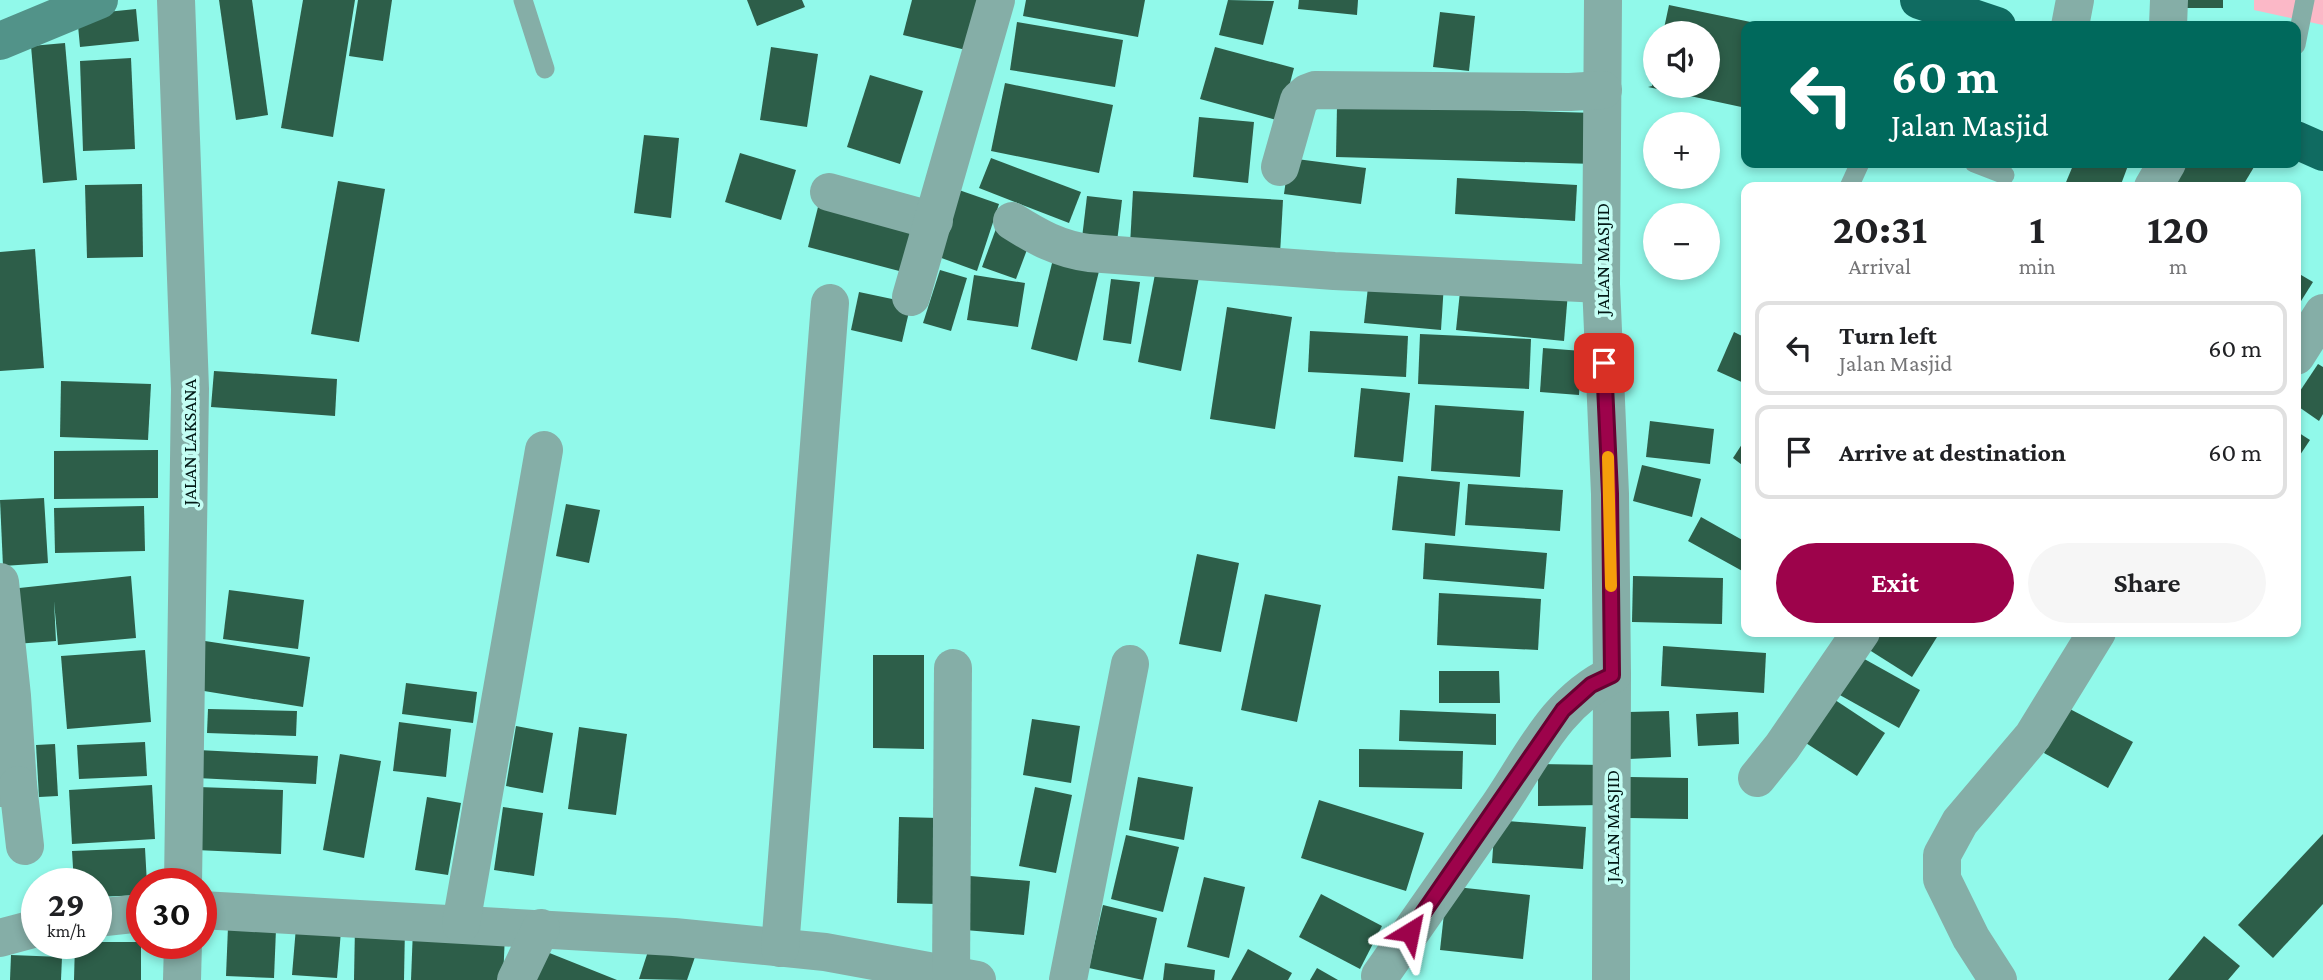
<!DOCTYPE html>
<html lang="en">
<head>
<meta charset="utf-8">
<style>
  body { margin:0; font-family:"Crimson Pro",serif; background:#f6f6f6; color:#202124; height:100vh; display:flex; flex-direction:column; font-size:26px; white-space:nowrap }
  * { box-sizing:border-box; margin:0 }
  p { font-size:23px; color:#757577 }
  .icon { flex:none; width:38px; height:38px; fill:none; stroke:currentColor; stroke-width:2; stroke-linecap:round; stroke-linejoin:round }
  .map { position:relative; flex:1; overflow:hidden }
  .drawer { position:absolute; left:1741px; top:182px; width:560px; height:455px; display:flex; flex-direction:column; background:#fff; border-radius:14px; box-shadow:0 4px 10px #0003 }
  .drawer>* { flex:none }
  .banner { position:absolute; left:1741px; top:21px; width:560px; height:147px; border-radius:14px; box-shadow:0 4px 10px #0003; background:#00695c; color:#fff; overflow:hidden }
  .tools { position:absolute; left:1643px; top:21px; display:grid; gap:14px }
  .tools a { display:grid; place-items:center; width:77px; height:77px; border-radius:50%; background:#fff; box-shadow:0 4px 10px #0003; font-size:35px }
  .speed { position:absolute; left:21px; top:868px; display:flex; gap:14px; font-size:35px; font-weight:700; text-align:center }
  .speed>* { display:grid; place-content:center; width:91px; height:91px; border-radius:50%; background:#fff; box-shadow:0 4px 10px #0003; line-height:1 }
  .speed small { font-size:18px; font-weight:400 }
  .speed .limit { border:10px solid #d22; background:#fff; color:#111 }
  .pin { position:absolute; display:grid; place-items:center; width:60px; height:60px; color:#fff; margin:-30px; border-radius:14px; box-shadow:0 4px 10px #0006 }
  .me { position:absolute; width:77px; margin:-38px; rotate:35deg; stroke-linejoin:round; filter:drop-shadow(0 0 5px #0008) }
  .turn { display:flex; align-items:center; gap:24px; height:147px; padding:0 35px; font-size:32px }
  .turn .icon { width:91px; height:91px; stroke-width:2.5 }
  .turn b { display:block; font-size:49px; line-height:60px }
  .eta { display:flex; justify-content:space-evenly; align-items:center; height:119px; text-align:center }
  .eta b { font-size:42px; font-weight:700; line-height:49px }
  .action { display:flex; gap:14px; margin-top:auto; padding:14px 35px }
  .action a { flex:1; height:80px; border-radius:42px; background:#9d034b; color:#fff; font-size:28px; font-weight:700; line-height:80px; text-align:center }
  .action a+a { background:#f6f6f6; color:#202124 }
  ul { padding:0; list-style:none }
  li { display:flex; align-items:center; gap:21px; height:94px; margin:0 14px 10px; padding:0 21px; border:4px solid #e0e0e0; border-radius:14px }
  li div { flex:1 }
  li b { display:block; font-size:26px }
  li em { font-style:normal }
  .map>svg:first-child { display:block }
  .green { fill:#fbb8c7 }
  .building { fill:#2d5e49 }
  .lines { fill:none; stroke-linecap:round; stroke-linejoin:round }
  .lane { stroke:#85aea7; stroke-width:19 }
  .street { stroke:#85aea7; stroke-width:38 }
  .secondary { stroke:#529389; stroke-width:38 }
  .highway { stroke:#106b61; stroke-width:38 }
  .route-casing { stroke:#660231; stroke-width:18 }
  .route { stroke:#9d034b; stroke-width:12 }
  .slow { stroke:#f59e0b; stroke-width:12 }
  .labels { text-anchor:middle; stroke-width:7; stroke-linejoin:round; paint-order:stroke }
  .street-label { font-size:19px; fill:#031916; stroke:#c4fef4 }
</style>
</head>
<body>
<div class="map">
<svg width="2323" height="980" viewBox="0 0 2323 980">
  <rect width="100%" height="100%" fill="#91f9ea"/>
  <polygon class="green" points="2254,0 2323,0 2323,25 2254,10"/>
  <g class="building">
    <polygon points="219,0 252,0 268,115 236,120"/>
    <polygon points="303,0 355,0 333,137 281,128"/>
    <polygon points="358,0 392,0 383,61 349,56"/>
    <polygon points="747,0 802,0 805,7 757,26"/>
    <polygon points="912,0 978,0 966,50 903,35"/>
    <polygon points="1026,0 1145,0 1138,37 1023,16"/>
    <polygon points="1228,0 1274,1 1263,45 1219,35"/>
    <polygon points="1299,0 1358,0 1357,15 1298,9"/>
    <rect x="2181" y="0" width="42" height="8"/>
    <polygon points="1669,5 1765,25 1746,26 1746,108 1648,87 1652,86 1654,75 1656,86 1708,86 1708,33 1663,33"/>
    <polygon points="136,9 139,41 80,47 77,15"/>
    <polygon points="1440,12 1475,16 1469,71 1433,67"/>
    <polygon points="1017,22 1123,40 1115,87 1010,70"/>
    <polygon points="65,43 77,180 43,183 31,46"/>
    <polygon points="771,47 818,54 807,127 760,120"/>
    <polygon points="1215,47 1294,68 1280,121 1200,99"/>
    <polygon points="131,58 135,149 83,151 80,61"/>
    <polygon points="870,75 923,91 900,164 847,147"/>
    <polygon points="1005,83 1113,105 1099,173 991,151"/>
    <polygon points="1337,106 1596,113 1595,164 1336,157"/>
    <polygon points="1199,117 1254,122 1248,183 1193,177"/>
    <polygon points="644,135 679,138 671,218 634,213"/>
    <polygon points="740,153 796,170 781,220 725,202"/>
    <polygon points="991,158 1081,192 1069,223 979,188"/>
    <polygon points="1289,158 1366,168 1361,204 1284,194"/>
    <polygon points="2074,163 2129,163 2120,187 2064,187"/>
    <polygon points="2172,163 2247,163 2254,167 2242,187 2157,187"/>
    <polygon points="1457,178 1577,185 1575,221 1455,214"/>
    <polygon points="338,181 385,189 359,342 311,334"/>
    <polygon points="142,184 143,257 87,258 85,185"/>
    <polygon points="959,190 999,204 977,271 936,256"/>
    <polygon points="1133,191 1283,200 1280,254 1130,245"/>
    <polygon points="1087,196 1122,200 1117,242 1082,238"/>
    <polygon points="818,207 913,231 903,272 808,247"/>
    <polygon points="997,226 1031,239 1016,279 982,267"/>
    <polygon points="35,249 44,368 0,371 0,252"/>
    <polygon points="1054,255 1100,267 1077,361 1031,349"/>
    <polygon points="1156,269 1199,277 1181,371 1138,362"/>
    <polygon points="940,270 967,278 951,331 923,323"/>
    <polygon points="2296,272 2313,282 2296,309"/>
    <polygon points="974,275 1025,283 1018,327 967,320"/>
    <polygon points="1369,278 1444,284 1441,330 1364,323"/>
    <polygon points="1111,279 1140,282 1131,344 1103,340"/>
    <polygon points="1461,282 1568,292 1564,341 1456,330"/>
    <polygon points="859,292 911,303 902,342 851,330"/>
    <polygon points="1227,307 1292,317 1275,429 1210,419"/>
    <polygon points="1310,331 1408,336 1406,377 1308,372"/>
    <polygon points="1734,332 1746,338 1746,384 1717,371"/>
    <polygon points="1420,334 1531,339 1529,389 1418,384"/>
    <polygon points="1543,348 1582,351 1579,395 1540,392"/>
    <polygon points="2318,364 2323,367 2323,414 2319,421 2296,405 2296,397"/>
    <polygon points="214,371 337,379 335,416 211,407"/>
    <polygon points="61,381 151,384 148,440 60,437"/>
    <polygon points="1361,388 1410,393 1403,462 1354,457"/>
    <polygon points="1435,405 1524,411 1520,477 1431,471"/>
    <polygon points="1650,421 1714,429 1710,464 1646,457"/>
    <polygon points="2296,431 2310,440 2296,461"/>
    <polygon points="1746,438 1746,468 1733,458"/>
    <polygon points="158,450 158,498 54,499 54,451"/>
    <polygon points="1642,465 1701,479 1692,517 1633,501"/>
    <polygon points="1398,476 1460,482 1455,536 1392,530"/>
    <polygon points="1468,484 1563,490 1560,531 1465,525"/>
    <polygon points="44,498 48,563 3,566 0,500"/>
    <polygon points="566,504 600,510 589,563 556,556"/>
    <polygon points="144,506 145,551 55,553 54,508"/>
    <polygon points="1701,517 1746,542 1746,573 1688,541"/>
    <polygon points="1425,543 1547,553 1544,589 1423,579"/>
    <polygon points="1197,554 1239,563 1221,652 1179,644"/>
    <polygon points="131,576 136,638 58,645 54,601 56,641 15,644 10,589"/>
    <polygon points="1633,576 1723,578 1722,624 1632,622"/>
    <polygon points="229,590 304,600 298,649 223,639"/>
    <polygon points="1439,593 1541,599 1538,650 1437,645"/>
    <polygon points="1265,594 1321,605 1297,722 1241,710"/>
    <polygon points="1871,632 1929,632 1937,637 1912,677 1863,646"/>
    <polygon points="205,641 310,657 303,707 198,690"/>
    <polygon points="1663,646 1766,653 1764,693 1661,686"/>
    <polygon points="145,650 151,722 67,729 61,656"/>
    <polygon points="873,655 924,655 924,749 873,748"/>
    <polygon points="1859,656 1920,690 1899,728 1838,694"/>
    <polygon points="1439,671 1499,671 1500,703 1439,703"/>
    <polygon points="406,683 477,692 473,723 402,714"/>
    <polygon points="1823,692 1885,733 1857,776 1795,736"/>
    <polygon points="2068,708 2133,742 2108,788 2044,753"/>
    <polygon points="208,709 297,711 296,736 207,733"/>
    <polygon points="1400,710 1496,714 1496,745 1399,741"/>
    <polygon points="1669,711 1671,757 1629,759 1628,712"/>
    <polygon points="1738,712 1739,744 1698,746 1696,714"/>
    <polygon points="1032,719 1080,726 1071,783 1023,775"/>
    <polygon points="399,722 451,729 446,777 393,771"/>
    <polygon points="516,726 553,733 543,793 506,786"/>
    <polygon points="579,727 627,734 616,815 568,809"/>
    <polygon points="145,742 147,776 79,779 77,745"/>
    <polygon points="55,744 58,796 39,797 36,745"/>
    <polygon points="1359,749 1463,751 1462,789 1359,787"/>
    <polygon points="198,750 318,756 316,784 197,778"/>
    <polygon points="340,754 381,761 364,858 323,850"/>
    <polygon points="1538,764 1603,765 1603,805 1538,806"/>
    <polygon points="1138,777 1193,787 1184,840 1129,830"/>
    <polygon points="1630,777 1688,778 1688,819 1629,818"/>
    <polygon points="152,785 155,839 72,844 69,790"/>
    <polygon points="198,787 283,790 281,854 196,850"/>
    <polygon points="1035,787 1072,795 1056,873 1019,866"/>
    <polygon points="427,797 461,803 448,875 415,870"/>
    <polygon points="1319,800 1424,833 1406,891 1301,858"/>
    <polygon points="503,807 543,813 534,876 494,870"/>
    <polygon points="899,817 939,818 937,904 897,903"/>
    <polygon points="1495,820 1586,827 1583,869 1492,863"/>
    <polygon points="2323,834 2323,904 2273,958 2238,925"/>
    <polygon points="1126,835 1179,847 1163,912 1111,899"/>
    <polygon points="145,848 147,884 142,884 142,895 96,897 96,884 74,884 72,851"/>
    <polygon points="970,876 1030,881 1024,935 965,930"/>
    <polygon points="1204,877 1245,887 1229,958 1187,947"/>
    <polygon points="1447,886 1530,895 1523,959 1440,950"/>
    <polygon points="1321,894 1382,926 1360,969 1299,937"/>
    <polygon points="1103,905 1157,918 1143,980 1089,968"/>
    <polygon points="355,926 405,926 404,980 354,980"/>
    <polygon points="228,927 276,929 274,978 226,976"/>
    <polygon points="296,927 341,931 337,978 292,975"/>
    <polygon points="413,929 505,934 503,980 411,980"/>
    <polygon points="2204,936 2240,966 2228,980 2168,980"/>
    <polygon points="652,939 696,954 687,980 639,979"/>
    <polygon points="96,942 141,942 141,980 74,980 75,943"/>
    <polygon points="1248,949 1292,973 1288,980 1231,980"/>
    <polygon points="542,950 617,980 531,980"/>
    <polygon points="11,955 62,957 61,980 10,980"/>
    <polygon points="1165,963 1215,970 1214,980 1163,980"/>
    <polygon points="1317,968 1338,980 1310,980"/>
  </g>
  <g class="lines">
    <g class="lane">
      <polyline points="523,0 545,69"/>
      <polyline points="2296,45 2305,0"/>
      <polyline points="1974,163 2005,175"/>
      <polyline points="1849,187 1860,163"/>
    </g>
    <g class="street">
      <polyline points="176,0 190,389 183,884"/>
      <polyline points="1603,0 1601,284 1610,494 1612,675 1611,980"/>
      <polyline points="2070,26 2075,0"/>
      <polyline points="2168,26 2169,0"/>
      <polyline points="1280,167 1299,100 1307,93 1315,90 1570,92 1603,90"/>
      <polyline points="2153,187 2167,163"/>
      <polyline points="829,192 934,221"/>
      <path d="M1012,221c25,16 47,28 77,32l245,18 267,13"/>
      <polyline points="911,297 996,0"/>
      <polyline points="2296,356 2323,313"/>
      <polyline points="0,582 12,696 18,785 0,788"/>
      <polyline points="1757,778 1782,747 1861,632"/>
      <polyline points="18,785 25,846"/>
      <polyline points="201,910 674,937 825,952 977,980"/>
      <polyline points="96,918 142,913"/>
      <polyline points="461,924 544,450"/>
      <polyline points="0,938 37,928"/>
      <polyline points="780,948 830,303"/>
      <path d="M1380,976c39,-55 77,-111 116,-166 35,-50 58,-107 116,-135"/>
      <polyline points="951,977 953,668"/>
      <polyline points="182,980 183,943"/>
      <polyline points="516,980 541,928"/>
      <polyline points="1068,980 1130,664"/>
      <polyline points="1998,980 1971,938 1942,879 1942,855 1960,822 2033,736 2097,632"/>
    </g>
    <polyline class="secondary" points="0,41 99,0"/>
    <g class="highway">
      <polyline points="1919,0 1997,26"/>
      <polyline points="2296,140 2323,152"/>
    </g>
  </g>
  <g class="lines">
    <g class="route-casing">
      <polyline id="route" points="1410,932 1563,710 1591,685 1612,675 1610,494 1604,363"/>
    </g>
    <use href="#route" class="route"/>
    <polyline class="slow" points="1608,457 1611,586"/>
  </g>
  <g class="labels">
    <g class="street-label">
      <text transform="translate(1602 259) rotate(-90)" y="7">JALAN MASJID</text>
      <text transform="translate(189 442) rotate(-90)" y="7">JALAN LAKSANA</text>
      <text transform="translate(1612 826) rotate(-90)" y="7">JALAN MASJID</text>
    </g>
  </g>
</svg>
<div class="tools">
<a><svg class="icon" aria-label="sound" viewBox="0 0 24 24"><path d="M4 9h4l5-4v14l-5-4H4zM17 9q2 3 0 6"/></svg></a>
<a>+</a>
<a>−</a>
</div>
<div class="speed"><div>29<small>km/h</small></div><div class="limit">30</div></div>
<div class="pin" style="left:1604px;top:363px;background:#d93025"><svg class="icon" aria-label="arrive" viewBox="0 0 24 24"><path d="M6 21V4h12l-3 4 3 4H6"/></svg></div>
<svg class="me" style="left:1410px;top:932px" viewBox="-20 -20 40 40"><path d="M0-17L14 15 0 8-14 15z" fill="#9d034b" stroke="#fff" stroke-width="4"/></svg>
<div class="banner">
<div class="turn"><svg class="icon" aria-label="left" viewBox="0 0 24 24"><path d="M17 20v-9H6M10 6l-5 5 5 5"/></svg><div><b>60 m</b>Jalan Masjid</div></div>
</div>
<section class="drawer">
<div class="eta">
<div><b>20:31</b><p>Arrival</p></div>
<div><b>1</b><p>min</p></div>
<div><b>120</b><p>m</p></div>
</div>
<ul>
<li><svg class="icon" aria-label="left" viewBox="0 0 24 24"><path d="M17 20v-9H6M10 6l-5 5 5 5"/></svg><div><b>Turn left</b><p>Jalan Masjid</p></div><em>60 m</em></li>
<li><svg class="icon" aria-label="arrive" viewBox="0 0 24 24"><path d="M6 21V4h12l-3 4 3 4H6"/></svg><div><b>Arrive at destination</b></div><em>60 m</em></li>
</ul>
<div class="action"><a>Exit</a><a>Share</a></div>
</section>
</div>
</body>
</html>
